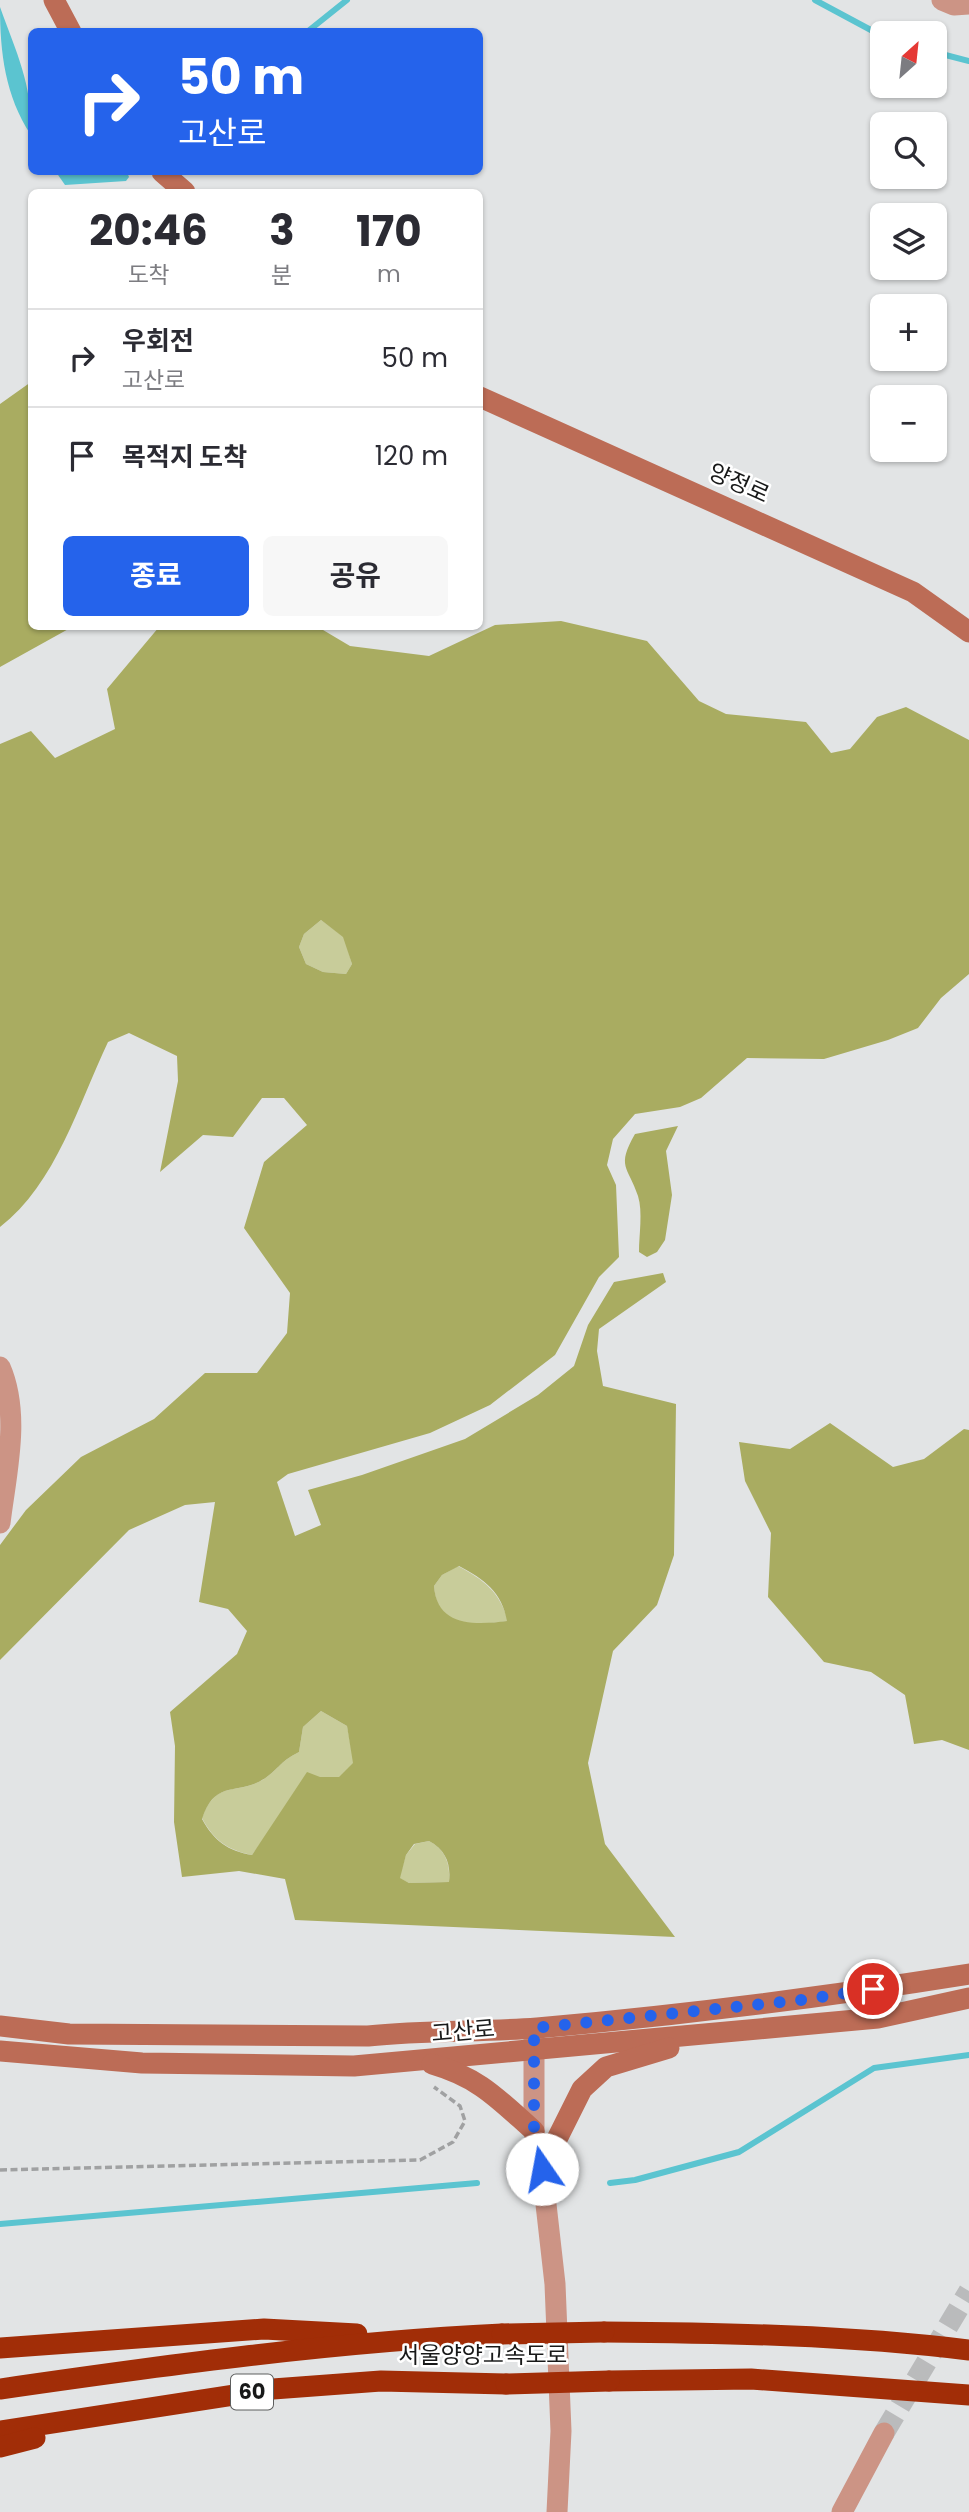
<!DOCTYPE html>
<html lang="ko">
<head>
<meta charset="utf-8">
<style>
  body { margin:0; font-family:Poppins,"Noto Sans KR",sans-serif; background:#f7f7f7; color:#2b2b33; height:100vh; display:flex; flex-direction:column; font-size:26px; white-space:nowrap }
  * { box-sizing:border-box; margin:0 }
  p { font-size:23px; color:#7c7c81 }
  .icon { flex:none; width:38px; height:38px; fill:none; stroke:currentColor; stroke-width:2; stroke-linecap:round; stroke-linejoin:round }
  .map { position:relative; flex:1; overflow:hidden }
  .side { position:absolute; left:28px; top:189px; width:455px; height:441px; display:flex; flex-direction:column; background:#fff; border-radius:10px; box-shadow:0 2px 5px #0004 }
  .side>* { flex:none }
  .top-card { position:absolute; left:28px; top:28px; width:455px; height:147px; border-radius:10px; box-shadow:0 2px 5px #0004; background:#2563eb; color:#fff; overflow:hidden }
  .needle { width:46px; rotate:27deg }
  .fabs { position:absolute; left:870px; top:21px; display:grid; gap:14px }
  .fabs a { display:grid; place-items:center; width:77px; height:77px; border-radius:10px; background:#fff; box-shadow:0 2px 5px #0004; font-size:35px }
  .pin { position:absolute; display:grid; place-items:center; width:60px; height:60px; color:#fff; margin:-30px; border:4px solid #fff; border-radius:50%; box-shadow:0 2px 7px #0007 }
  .me { position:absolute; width:77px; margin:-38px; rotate:348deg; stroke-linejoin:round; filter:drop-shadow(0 0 5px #0008) }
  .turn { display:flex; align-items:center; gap:24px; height:147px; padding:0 35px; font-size:32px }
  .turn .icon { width:91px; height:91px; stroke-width:2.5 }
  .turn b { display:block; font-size:49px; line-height:60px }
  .eta { display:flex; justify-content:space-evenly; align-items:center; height:119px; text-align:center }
  .eta b { font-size:42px; font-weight:700; line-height:49px }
  .action { display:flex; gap:14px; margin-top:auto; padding:14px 35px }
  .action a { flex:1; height:80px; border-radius:10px; background:#2563eb; color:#fff; font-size:28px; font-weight:700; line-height:80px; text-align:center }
  .action a+a { background:#f7f7f7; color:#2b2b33 }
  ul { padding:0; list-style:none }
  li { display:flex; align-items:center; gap:21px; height:98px; padding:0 35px; border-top:2px solid #e1e1e2 }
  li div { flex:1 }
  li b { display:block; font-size:26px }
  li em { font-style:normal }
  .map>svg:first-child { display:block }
  .green { fill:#c8cc9a }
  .forest { fill:#a9ac61; fill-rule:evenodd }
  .water { fill:#5bc4d0 }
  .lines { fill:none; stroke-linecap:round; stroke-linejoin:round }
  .stream { stroke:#5bc4d0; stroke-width:6 }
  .street-tunnel { stroke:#babbbc; stroke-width:21; stroke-dasharray:21 10; stroke-linecap:butt }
  .path { stroke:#a0a1a2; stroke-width:3.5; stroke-dasharray:7 3.5; stroke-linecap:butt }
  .street { stroke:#cc9485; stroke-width:21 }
  .secondary { stroke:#bc6c56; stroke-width:21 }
  .highway { stroke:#a12d07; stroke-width:21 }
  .highway-bridge { stroke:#a12d07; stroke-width:21 }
  .route { stroke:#2563eb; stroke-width:12; stroke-dasharray:0 21.6 }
  .labels { text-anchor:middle; stroke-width:5; stroke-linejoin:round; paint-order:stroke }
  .shield { fill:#fff; stroke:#5d5e5e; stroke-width:2 }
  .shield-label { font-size:21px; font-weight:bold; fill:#181919 }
  .street-label { font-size:23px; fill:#181919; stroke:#fff }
</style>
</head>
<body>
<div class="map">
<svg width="969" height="2512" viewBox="0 0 969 2512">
  <rect width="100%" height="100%" fill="#e2e4e5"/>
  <g class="green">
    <polygon points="321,920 344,937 352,964 346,974 323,972 306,964 299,947 304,934"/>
    <path d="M458,1566c26,14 42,26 50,55 -33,4 -71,9 -74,-35l8,-11z"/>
    <path d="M321,1711l26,15 7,37 -14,14h-20l-34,30 -34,48c-24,-5 -38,-14 -50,-37 15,-42 38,-20 66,-42 13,-10 13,-15 31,-24l4,-25z"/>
    <path d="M429,1841c17,9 21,23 20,41l-40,1 -10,-5 7,-23 9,-11z"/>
  </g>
  <g class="forest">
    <polygon points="31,382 32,626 72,627 0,667 0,404"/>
    <path d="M561,621l86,20 52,60 27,13 80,8 25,31 19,-4 27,-32 29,-10 63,33v234l-28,24 -23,30 -30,12 -64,19 -77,-1 -46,40 -21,9 -45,7 -22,25 -6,26 9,20 3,72 -20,20 -44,78 -65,50 -60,28 -142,41 -11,8 18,54 26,-11 -13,-35 54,-15 103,-36 73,-44 36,-29 14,-41 26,-43 49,-9 3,9 -67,47 -2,22 6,35 73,18 -2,151 -17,50 -44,46 -25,112 17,81 70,93 -380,-17 -10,-41 -46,-8 -57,6 -8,-55 1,-76 -5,-34 67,-58 10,-23 -19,-22 -29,-7 16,-100 -30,3 -56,25 -129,130v-115l26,-35 55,-53 73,-38 51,-46h52l30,-40 3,-40 -46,-65 20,-66 43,-37 -23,-27h-22l-29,39 -30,-2 -43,37 18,-91 -1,-25 -48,-23 -21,9c-29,61 -52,142 -108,185v-483l31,-13 24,27 60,-29 -8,-40 52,-62h159l32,19 79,10 66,-31zM321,920l22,17 9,27 -6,10 -23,-2 -17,-8 -7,-17 5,-13zM459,1566c25,13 43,26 48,55 -32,4 -70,6 -73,-35l8,-11zM321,1711l26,15 6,37 -14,14h-19l-13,-5 -55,83c-24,-4 -38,-14 -50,-36 14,-43 38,-21 66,-43 13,-10 13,-15 31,-24l4,-25zM429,1841c17,9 22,23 20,41l-40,1 -9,-5 6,-23 8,-11z"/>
    <path d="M678,1126l-12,25 6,44 -7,45 -8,12 -10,5 -8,-5c0,-17 4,-40 -1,-56 -10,-30 -22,-29 -3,-62z"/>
    <polygon points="830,1423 893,1467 924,1459 964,1429 969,1430 969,1750 942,1740 914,1744 905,1695 871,1672 824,1662 768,1597 771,1533 745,1481 739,1442 790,1449"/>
  </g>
  <g class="water">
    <path d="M0,7c17,48 32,75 31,128 -26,-39 -31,-83 -31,-128z"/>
    <polygon points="56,172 127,172 129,177 126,181 65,185"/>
  </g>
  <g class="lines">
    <g class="stream">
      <polyline points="815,0 882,36"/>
      <polyline points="307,32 347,0"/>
      <polyline points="934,52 969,61"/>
      <polyline points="610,2183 635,2180 739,2152 874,2068 969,2055"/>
      <polyline points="0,2224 477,2183"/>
    </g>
    <polyline class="street-tunnel" points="884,2433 969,2291"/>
    <polyline class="path" points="0,2170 420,2160 453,2142 465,2121 460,2106 434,2087"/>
    <g class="street">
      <polyline points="942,0 954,5 969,4"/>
      <path d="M0,1367c21,48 6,106 0,156"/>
      <polyline points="534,2033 534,2131 542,2169 555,2284 561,2431 557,2512"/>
      <polyline points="842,2512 884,2433"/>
    </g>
    <g class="secondary">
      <polyline points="54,0 71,32"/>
      <polyline points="162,172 185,192"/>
      <polyline points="480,397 913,592 969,632"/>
      <path d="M0,2026l69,8 299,2c56,-6 113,-4 169,-8 145,-13 289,-31 432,-54"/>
      <polyline points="0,2051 142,2063 354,2066 878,2018 969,1998"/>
      <path d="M432,2064c48,14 66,35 102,67"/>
      <polyline points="542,2169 582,2089 606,2067 669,2048"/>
    </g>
    <g class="highway">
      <path d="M604,2332c122,1 244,3 365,18"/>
      <polyline points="0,2348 264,2329 357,2334"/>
      <polyline points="609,2381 751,2379 969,2395"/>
      <path d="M0,2389c166,-24 334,-47 502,-55"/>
      <polyline points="0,2431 273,2389 381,2381 506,2384"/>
      <polyline points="0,2447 35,2438"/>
    </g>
    <g class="highway-bridge">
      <polyline points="502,2334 604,2332"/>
      <polyline points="506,2384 609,2381"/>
    </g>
  </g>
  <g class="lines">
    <polyline class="route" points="542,2169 534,2131 534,2028 802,2000 873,1989"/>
  </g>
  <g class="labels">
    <rect class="shield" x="231" y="2374.5" width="42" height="35" rx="5"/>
    <g class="shield-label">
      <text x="252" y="2399">60</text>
    </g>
    <g class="street-label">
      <text transform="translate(739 483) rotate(24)" y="8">양정로</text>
      <text transform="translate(463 2031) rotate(-5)" y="8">고산로</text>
      <text x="483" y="2363">서울양양고속도로</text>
    </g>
  </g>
</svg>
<div class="fabs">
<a><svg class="needle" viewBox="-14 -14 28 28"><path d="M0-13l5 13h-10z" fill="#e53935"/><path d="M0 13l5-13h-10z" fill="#7c7c81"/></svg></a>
<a><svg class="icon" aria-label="search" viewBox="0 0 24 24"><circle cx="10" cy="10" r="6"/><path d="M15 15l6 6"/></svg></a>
<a><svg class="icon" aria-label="layers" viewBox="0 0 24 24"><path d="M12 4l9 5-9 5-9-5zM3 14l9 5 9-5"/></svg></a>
<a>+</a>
<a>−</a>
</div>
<div class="pin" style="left:873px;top:1989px;background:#d93025"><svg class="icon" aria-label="arrive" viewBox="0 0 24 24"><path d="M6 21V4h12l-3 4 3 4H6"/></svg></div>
<svg class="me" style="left:542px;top:2169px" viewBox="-20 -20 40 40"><circle r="19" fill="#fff"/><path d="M0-13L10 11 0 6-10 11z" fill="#2563eb"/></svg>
<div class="top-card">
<div class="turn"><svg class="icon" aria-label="right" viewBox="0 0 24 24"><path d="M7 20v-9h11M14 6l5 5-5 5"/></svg><div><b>50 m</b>고산로</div></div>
</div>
<section class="side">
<div class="eta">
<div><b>20:46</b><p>도착</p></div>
<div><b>3</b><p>분</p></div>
<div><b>170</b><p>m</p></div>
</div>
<ul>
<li><svg class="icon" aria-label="right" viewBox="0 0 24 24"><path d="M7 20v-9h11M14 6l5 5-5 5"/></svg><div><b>우회전</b><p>고산로</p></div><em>50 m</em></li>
<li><svg class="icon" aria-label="arrive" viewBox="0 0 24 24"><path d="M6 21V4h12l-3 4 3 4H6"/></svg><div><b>목적지 도착</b></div><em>120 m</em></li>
</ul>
<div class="action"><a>종료</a><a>공유</a></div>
</section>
</div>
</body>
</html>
